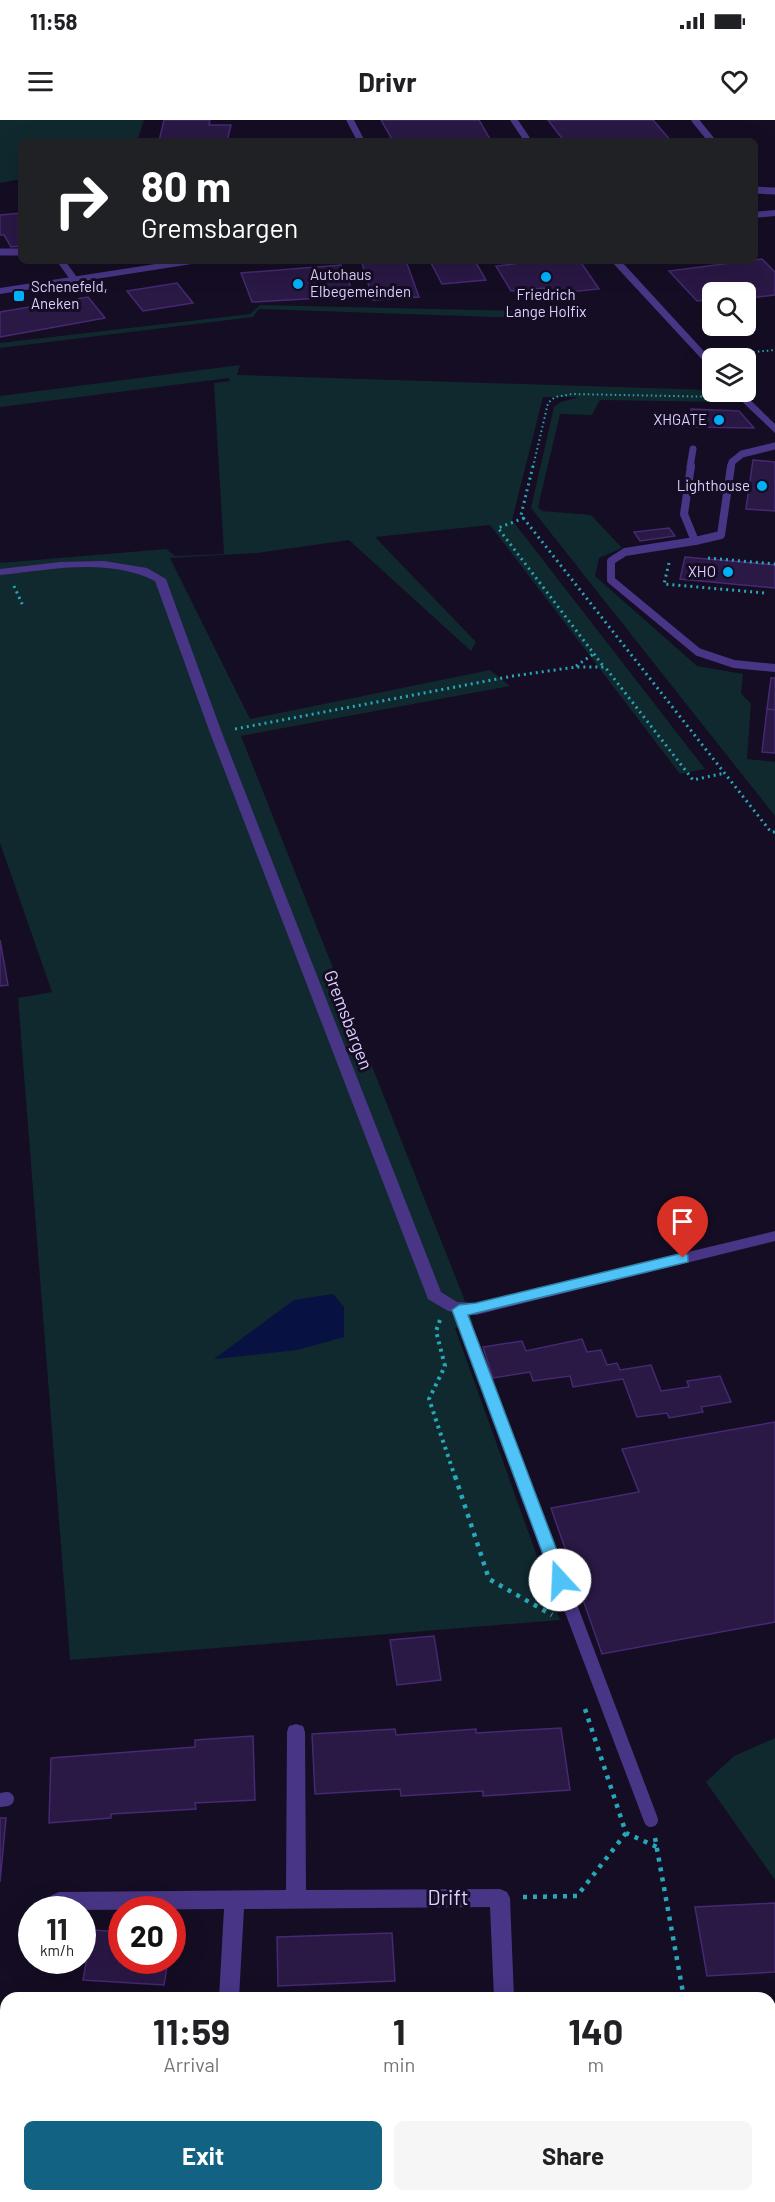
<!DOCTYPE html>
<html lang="en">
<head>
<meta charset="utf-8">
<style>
  body { margin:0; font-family:Barlow,sans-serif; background:#f6f6f6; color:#202124; height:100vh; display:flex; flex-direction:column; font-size:22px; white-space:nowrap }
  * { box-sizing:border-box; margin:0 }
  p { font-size:20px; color:#757577 }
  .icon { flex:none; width:33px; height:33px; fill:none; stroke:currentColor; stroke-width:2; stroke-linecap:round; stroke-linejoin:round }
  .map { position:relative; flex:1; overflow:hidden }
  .panel { position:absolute; left:0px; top:1872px; width:776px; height:210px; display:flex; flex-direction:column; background:#fff; border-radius:18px 18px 0 0; box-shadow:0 6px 24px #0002 }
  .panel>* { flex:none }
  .hud { position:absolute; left:18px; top:18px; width:740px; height:126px; border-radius:9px; box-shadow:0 6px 24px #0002; background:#202124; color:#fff; overflow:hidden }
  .buttons { position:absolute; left:702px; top:162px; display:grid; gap:12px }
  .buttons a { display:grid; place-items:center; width:54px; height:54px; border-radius:9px; background:#fff; box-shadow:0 6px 24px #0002; font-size:30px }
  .speed { position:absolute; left:18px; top:1776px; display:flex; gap:12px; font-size:30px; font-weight:700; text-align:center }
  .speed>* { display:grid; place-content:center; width:78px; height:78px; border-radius:50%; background:#fff; box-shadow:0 6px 24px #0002; line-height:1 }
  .speed small { font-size:15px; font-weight:400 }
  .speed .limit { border:9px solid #d22; background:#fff; color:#111 }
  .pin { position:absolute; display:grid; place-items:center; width:51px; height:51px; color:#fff; margin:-62px -26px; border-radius:50% 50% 50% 0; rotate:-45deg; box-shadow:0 0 6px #0007 }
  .pin .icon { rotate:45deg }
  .me { position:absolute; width:66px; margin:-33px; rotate:340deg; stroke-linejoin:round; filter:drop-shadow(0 0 4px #0008) }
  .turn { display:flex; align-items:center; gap:21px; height:126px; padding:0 24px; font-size:27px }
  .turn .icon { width:78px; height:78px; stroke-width:2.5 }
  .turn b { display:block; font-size:42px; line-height:51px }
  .eta { display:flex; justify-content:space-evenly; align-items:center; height:102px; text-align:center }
  .eta b { font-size:36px; font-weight:700; line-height:42px }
  .button { display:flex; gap:12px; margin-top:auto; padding:12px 24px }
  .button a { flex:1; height:69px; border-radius:9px; background:#126284; color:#fff; font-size:24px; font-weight:700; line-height:69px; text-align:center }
  .button a+a { background:#f6f6f6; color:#202124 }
  .status { display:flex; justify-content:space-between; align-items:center; height:42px; padding:0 30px; background:#fff; direction:ltr }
  .status svg { height:16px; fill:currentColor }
  header { display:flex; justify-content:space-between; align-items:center; height:78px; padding:0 24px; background:#fff; font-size:27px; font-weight:700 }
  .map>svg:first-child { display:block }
  .green { fill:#0f292e }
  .water { fill:#071142 }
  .building { fill:#2a1845; stroke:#452972; stroke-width:1.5 }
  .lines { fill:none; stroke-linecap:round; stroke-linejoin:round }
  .path-far3 { stroke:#28a7ba; stroke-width:2; stroke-dasharray:1.5 3; stroke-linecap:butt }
  .path-far2 { stroke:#28a7ba; stroke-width:3; stroke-dasharray:2 4; stroke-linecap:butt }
  .path-far1 { stroke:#28a7ba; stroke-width:4; stroke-dasharray:3 4.5; stroke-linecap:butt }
  .path { stroke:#28a7ba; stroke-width:4.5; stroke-dasharray:4 6; stroke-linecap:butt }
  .lane-far3 { stroke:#483585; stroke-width:7 }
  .lane-far2 { stroke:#483585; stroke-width:8 }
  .lane-far1 { stroke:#483585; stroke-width:10 }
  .lane { stroke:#483585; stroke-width:14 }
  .street { fill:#483585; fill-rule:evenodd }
  .route { fill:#4fc3f7; stroke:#337fa1; stroke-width:1.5 }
  .poi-dot { fill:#00b1fa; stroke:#150d23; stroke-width:2 }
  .labels { text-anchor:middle; stroke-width:6; stroke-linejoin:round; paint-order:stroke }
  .far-poi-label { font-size:15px; fill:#decfff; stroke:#150d23; text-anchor:end }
  .street-label { font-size:18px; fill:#decfff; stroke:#150d23 }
  .near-street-label { font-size:21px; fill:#decfff; stroke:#150d23 }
</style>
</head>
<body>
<div class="status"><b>11:58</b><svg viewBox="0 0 49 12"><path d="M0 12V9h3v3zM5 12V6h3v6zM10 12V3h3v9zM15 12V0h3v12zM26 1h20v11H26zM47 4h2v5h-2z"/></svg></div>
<header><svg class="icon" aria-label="menu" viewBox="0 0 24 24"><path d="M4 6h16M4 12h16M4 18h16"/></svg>Drivr<svg class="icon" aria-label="heart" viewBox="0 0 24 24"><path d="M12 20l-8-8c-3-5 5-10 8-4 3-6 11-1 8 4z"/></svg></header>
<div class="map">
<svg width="775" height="2082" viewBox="0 0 775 2082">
  <rect width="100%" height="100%" fill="#150d23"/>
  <g class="green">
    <polygon points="0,0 144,0 137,21 21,21 21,59 0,63"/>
    <polygon points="260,185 564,192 555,199 259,189 253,197 0,228 0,223 250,194"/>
    <polygon points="240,245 237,255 711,270 723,282 600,280 592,295 560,294 538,387 542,391 591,395 622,428 599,438 595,456 697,546 743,554 741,573 751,584 747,639 775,642 775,696 531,388 554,287 561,282 579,277 543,277 512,400 705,649 680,654 490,405 375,417 476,522 471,531 349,420 257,433 170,438 250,599 490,550 510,566 241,616 463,1176 473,1204 455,1208 560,1500 70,1540 18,878 52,872 0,723 0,443 166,429 175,436 224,434 214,263 230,261 229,258 0,287 0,276"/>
    <polygon points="775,1618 775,1760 706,1662 734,1636"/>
  </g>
  <polygon class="water" points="333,1174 344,1187 344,1217 297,1230 214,1239 294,1180"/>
  <g class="building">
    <polygon points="164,0 210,0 209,5 231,5 227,21 159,21"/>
    <polygon points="381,0 479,0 491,21 393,21"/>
    <polygon points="548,0 653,0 671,21 564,21"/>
    <polygon points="21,93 21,126 11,127 4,115 0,115 0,95"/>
    <polygon points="762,139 775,152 775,175 750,178 746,172 712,172 712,179 697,181 669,151"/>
    <polygon points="406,141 419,177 373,180 362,143"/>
    <polygon points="430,141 475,141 486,160 442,164"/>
    <polygon points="513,141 580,141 599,169 548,174 544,168 511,171 496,146 515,144"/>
    <polygon points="341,145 355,176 252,182 241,153"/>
    <polygon points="177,163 193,183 143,191 127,171"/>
    <polygon points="88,177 105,198 0,217 0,192"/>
    <polygon points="691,289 739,291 754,308 691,307"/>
    <polygon points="753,340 775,342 775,391 746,389"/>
    <polygon points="669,408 675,416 640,421 634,412"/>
    <polygon points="685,437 775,445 775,468 680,459"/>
    <polygon points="771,558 775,558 775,590 767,589"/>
    <polygon points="767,589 775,590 775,633 762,632"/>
    <polygon points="0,820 8,865 0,866"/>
    <polygon points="582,1219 587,1232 601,1230 607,1245 617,1243 620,1250 651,1245 661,1271 689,1267 687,1261 720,1256 731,1282 701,1287 703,1292 669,1298 667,1293 637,1297 623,1259 573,1267 570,1256 533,1261 530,1252 493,1258 483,1227 522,1221 526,1231"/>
    <polygon points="775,1302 775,1502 602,1534 551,1388 639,1372 622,1329"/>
    <polygon points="434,1516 441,1560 397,1565 390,1520"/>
    <polygon points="561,1608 570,1670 483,1676 483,1671 401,1676 400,1669 315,1674 312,1614 395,1609 396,1615 476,1609 476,1613"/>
    <polygon points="253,1616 255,1680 195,1683 196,1689 111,1694 111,1698 49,1703 51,1638 195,1627 195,1620"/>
    <polygon points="0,1698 6,1698 0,1762"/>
    <polygon points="775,1783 775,1852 707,1856 695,1787"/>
    <polygon points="92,1810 122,1812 122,1840 168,1840 164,1865 83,1860"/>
    <polygon points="392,1813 395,1861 278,1866 277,1817"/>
    <polygon points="0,1935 6,1936 6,2014 0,2014"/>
    <polygon points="770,1962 775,1962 775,2016 771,2016"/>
    <rect x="604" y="2076" width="62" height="6"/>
  </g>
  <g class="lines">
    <g class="path-far3">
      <polyline points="722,235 775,230"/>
      <polyline points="533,347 548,283 555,277 572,274 722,277"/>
    </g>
    <g class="path-far2">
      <polyline points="533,346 521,395 771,712 775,712"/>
      <polyline points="524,398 498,408 604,547"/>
      <polyline points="708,438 775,444"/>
      <polyline points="669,443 664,464 765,473"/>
      <polyline points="14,466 23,486"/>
      <polyline points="576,546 595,533"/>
      <polyline points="235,609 513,556 576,547 605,547 693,660 725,653"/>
    </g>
    <polyline class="path-far1" points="440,1200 436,1211 445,1246 429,1279 455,1357"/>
    <g class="path">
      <polyline points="455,1356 489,1459 552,1495"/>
      <polyline points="585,1589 626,1713 657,1727"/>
      <polyline points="655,1718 684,1878"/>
      <polyline points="523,1777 577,1776 626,1713"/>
    </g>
    <g class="lane-far3">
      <polyline points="350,0 361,21"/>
      <polyline points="695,0 712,21"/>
      <polyline points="754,70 775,71"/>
      <polyline points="0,132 21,132"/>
      <polyline points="61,141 74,159"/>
      <polyline points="690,347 693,329"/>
      <polyline points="731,347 732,342 742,334 775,326"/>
    </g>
    <g class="lane-far2">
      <polyline points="691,346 684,394 695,421 625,432 611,441 611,460 698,532 734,544 775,548"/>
      <polyline points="695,421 721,415 731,346"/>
    </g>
    <polyline class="lane-far1" points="459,1190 522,1357"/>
    <g class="lane">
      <polyline points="521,1356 651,1700"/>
      <polyline points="0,1680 7,1679"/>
    </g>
    <g class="street">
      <polygon points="510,0 518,0 532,21 524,21"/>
      <polygon points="775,90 775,96 754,98 754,92"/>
      <polygon points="175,141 197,141 192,144 0,174 0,168"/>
      <polygon points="611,141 621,141 712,240 712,248 709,247"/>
      <polygon points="732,272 742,272 775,304 775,313"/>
      <path d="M104,441l43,7 19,11 56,154 219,559 16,10 19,1 299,-72v10l-299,74 -28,-4 -20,-12 -218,-566 -55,-152c-48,-24 -104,-11 -155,-6v-6l60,-7z"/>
      <polygon points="296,1604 303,1606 305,1612 306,1770 500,1769 507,1772 510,1778 514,1878 494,1878 490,1787 244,1789 239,1878 219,1878 224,1789 82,1790 52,1787 49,1781 52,1775 59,1772 286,1770 287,1612 289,1606"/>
      <polygon points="188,2076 215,2076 212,2082 185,2082"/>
      <polygon points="711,2076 733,2076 734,2082 712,2082"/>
    </g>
  </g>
  <polygon class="route" points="683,1133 688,1135 688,1142 468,1195 568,1460 565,1464 554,1464 452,1190 459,1185 476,1183"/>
  <g class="poi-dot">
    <circle cx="546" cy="157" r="6"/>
    <circle cx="298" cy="164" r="6"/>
    <rect x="13" y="170" width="12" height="12" rx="3"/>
    <circle cx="719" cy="300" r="6"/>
    <circle cx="762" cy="366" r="6"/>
    <circle cx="728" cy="452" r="6"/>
  </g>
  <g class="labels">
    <g class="far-poi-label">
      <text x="310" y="160" text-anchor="start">Autohaus<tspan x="310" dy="17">Elbegemeinden</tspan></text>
      <text x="31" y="172" text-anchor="start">Schenefeld,<tspan x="31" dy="17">Aneken</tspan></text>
      <text x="546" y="180" text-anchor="middle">Friedrich<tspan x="546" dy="17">Lange Holfix</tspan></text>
      <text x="707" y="305">XHGATE</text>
      <text x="750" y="371">Lighthouse</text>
      <text x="716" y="457">XHO</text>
    </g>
    <g class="street-label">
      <text transform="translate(348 900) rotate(69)" y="6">Gremsbargen</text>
    </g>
    <g class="near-street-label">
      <text x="448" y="1785">Drift</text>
    </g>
  </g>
</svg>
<div class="buttons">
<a><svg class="icon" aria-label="search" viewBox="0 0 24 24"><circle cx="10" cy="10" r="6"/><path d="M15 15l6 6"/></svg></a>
<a><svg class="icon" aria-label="layers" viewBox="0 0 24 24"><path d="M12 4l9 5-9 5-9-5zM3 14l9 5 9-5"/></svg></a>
</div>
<div class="speed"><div>11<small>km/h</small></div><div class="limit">20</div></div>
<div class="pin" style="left:683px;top:1138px;background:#d93025"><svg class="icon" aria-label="arrive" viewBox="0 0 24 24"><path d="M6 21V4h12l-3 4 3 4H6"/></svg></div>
<svg class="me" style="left:560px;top:1460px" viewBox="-20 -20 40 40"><circle r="19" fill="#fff"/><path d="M0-13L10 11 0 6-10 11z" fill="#4fc3f7"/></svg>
<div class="hud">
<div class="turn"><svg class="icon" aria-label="right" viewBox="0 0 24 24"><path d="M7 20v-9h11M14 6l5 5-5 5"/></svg><div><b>80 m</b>Gremsbargen</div></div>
</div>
<section class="panel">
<div class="eta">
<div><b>11:59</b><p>Arrival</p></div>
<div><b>1</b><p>min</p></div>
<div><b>140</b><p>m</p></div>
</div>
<div class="button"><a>Exit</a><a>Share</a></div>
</section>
</div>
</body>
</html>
